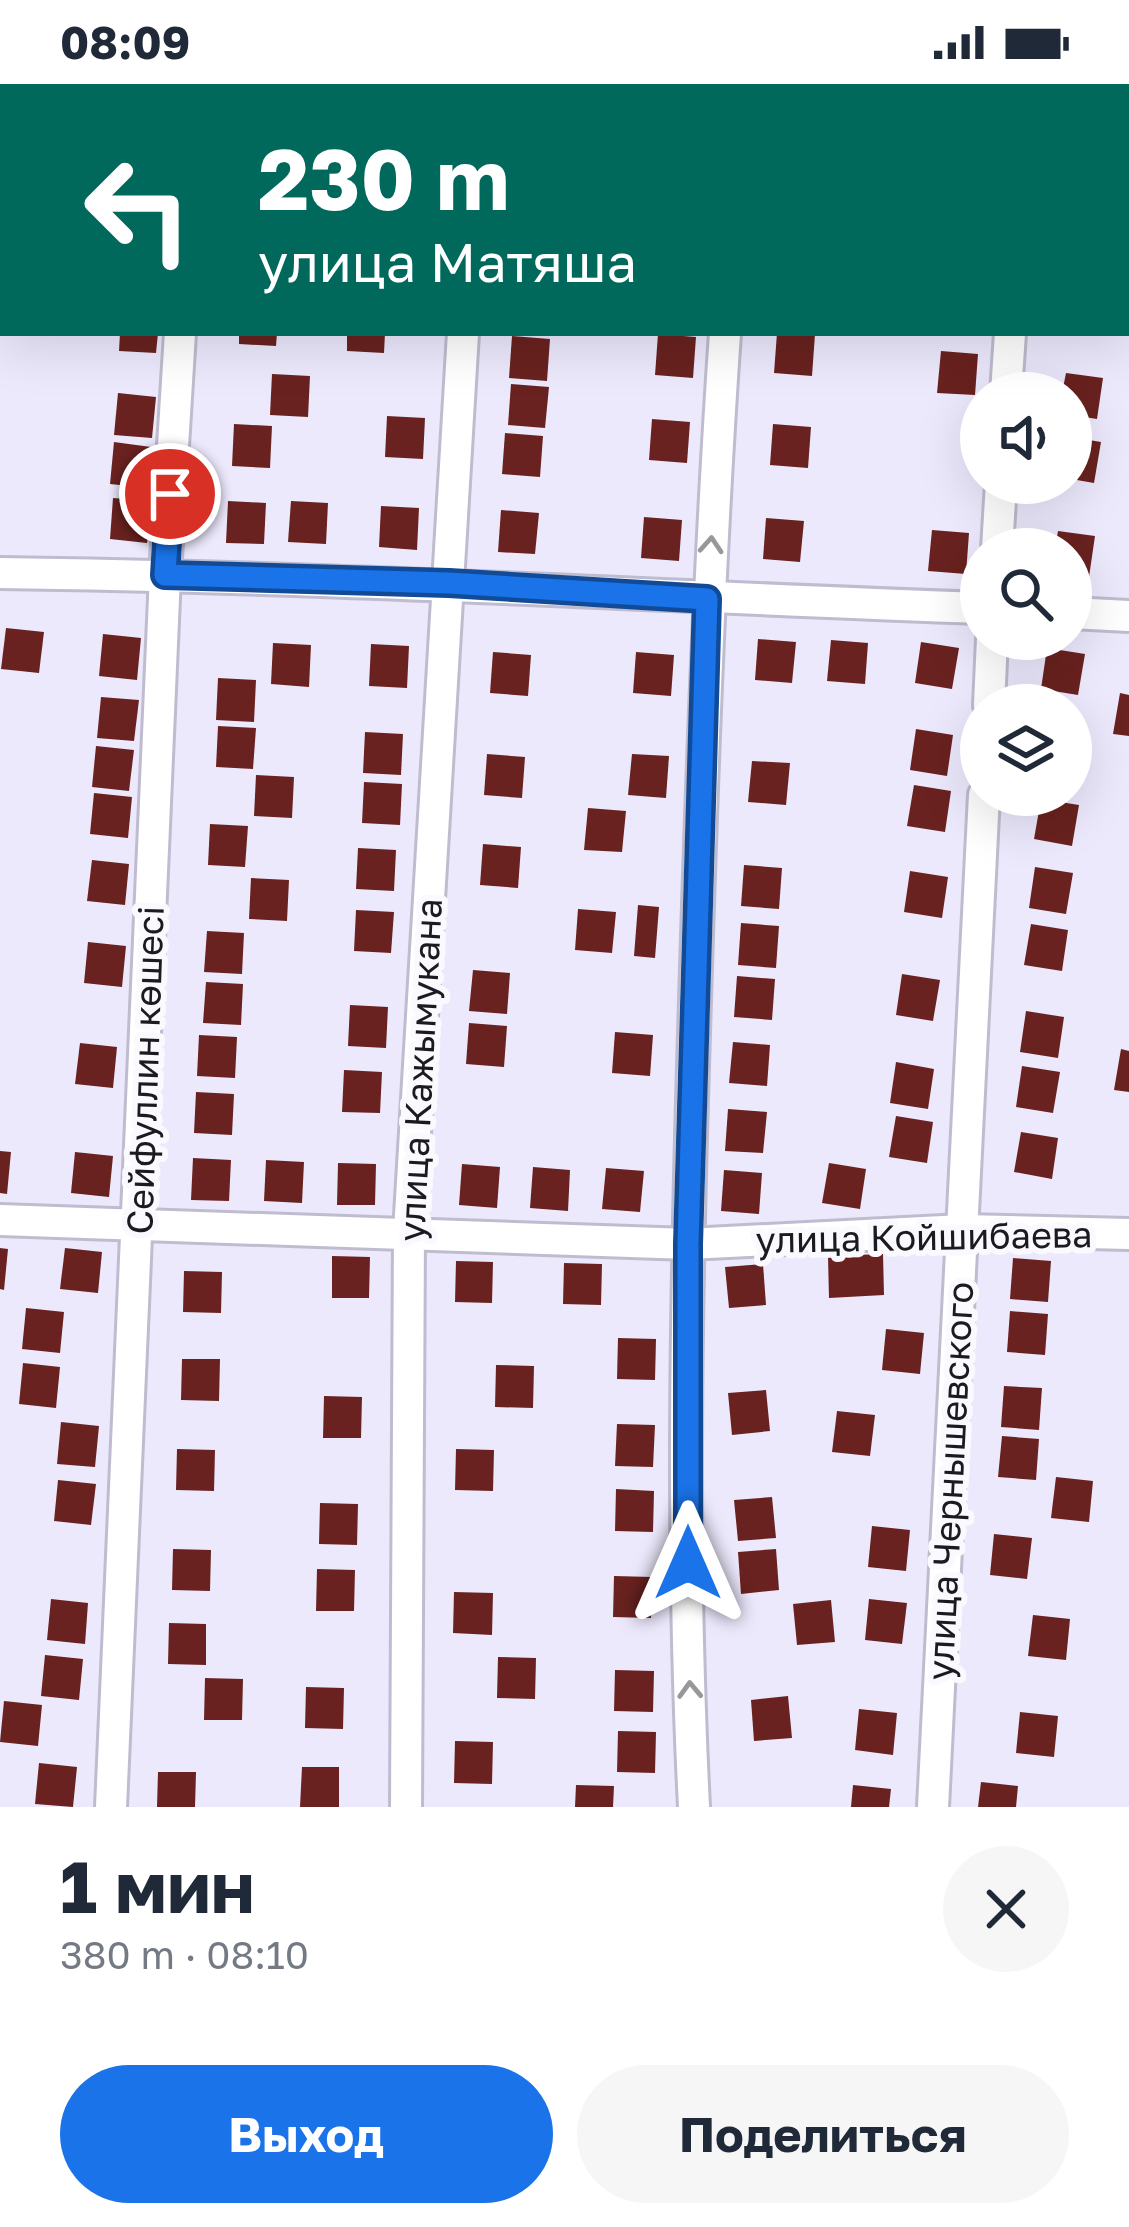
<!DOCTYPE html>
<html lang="ru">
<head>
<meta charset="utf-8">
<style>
  body { margin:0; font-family:"Golos Text",sans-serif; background:#f6f6f7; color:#1f2937; height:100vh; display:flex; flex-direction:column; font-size:45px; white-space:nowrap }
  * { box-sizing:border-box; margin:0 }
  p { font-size:39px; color:#747a83 }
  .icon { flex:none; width:66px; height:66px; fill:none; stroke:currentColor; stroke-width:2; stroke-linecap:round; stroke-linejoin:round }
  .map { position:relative; height:1723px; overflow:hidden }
  .details { display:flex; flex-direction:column; background:#fff; flex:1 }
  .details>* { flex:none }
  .hud { position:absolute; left:0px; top:0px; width:1131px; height:252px; box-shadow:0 12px 48px #0002; background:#00695c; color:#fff; overflow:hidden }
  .tools { position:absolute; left:960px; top:288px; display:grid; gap:24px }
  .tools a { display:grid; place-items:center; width:132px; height:132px; border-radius:50%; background:#fff; box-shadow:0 12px 48px #0002; font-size:60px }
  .pin { position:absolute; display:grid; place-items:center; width:102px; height:102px; color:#fff; margin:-51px; border:6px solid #fff; border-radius:50%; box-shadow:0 3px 12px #0007 }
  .me { position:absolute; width:132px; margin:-66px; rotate:0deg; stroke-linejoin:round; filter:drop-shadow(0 0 9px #0008) }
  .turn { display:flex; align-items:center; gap:42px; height:252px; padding:0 60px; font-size:54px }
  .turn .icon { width:156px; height:156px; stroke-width:2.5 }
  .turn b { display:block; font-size:84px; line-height:102px }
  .round { display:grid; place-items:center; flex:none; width:126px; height:126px; border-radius:63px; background:#f6f6f7 }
  .summary { display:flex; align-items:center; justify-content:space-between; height:204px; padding:0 60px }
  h1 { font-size:72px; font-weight:700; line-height:90px }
  .button { display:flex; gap:24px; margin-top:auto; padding:24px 60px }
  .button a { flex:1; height:138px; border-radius:72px; background:#1a73e8; color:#fff; font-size:48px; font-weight:700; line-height:138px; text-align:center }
  .button a+a { background:#f6f6f7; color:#1f2937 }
  .status { display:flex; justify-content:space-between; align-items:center; height:84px; padding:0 60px; background:#fff; direction:ltr }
  .status svg { height:33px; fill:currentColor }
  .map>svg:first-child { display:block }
  .building { fill:#69221f }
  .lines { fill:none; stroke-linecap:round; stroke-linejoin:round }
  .minor-casing { stroke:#bfbccf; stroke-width:36 }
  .minor { stroke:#fff; stroke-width:30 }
  .oneway { stroke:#98989b }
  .route-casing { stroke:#114b97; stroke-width:30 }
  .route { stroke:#1a73e8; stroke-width:21 }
  .labels { text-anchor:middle; stroke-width:12; stroke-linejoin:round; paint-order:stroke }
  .street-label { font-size:36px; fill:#1b1a21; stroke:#faf9fd }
</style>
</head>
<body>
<div class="status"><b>08:09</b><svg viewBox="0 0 49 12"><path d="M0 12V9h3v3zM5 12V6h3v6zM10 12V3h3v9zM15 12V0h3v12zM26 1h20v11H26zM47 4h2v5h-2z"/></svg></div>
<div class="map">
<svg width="1129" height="1723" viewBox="0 0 1129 1723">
  <rect width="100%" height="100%" fill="#ede9fd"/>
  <g class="building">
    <polygon points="120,249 158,249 156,269 119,267"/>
    <polygon points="239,249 277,249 276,262 239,260"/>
    <polygon points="347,249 385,249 384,269 347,267"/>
    <polygon points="777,249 815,250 812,292 774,289"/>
    <polygon points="658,250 696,253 693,294 655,291"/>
    <polygon points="512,252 550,255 547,297 509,294"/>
    <polygon points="941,267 978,270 975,311 937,309"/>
    <polygon points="1066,289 1103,294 1097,335 1071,331 1071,309 1062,309"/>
    <polygon points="272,290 310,292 308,333 270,331"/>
    <polygon points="511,300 549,303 545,344 508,341"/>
    <polygon points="118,309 156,313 152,354 114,351"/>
    <polygon points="387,332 425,334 423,375 385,373"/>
    <polygon points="652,335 690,338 687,379 649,376"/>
    <polygon points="234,340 272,342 270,384 232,382"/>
    <polygon points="773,340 811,343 808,384 770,381"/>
    <polygon points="505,349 543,352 540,393 502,390"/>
    <polygon points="1071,353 1101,358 1094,399 1071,395"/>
    <polygon points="114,358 151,363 147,404 110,400"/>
    <polygon points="113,414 152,417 147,459 110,455"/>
    <polygon points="228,417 266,419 264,460 226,459"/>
    <polygon points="291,417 328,419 326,460 288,458"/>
    <polygon points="381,422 419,424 417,466 379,463"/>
    <polygon points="501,426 539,429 535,470 498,468"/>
    <polygon points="644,433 682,436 679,477 641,474"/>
    <polygon points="766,434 804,437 800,478 763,475"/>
    <polygon points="932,446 969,449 966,490 928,487"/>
    <polygon points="1058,447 1095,452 1089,493 1071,490 1071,465 1055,465"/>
    <polygon points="6,544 44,548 39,589 1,585"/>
    <polygon points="103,550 141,554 137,596 99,592"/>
    <polygon points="758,555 796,558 792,599 755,596"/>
    <polygon points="831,556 868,559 865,600 827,597"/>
    <polygon points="921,558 959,564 952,605 915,599"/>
    <polygon points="273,559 311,561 309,603 271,600"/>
    <polygon points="371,560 409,562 407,604 369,602"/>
    <polygon points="1047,564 1085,570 1078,611 1041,605"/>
    <polygon points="493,568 531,571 528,612 490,609"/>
    <polygon points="636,568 674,571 671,612 633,609"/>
    <polygon points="218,594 256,596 254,638 216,636"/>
    <polygon points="1120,609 1129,611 1129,652 1113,650"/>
    <polygon points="101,613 139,616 134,657 97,654"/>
    <polygon points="218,642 256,644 253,685 216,683"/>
    <polygon points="916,645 953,651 947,692 910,686"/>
    <polygon points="1071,647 1080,648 1073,689 1071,689"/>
    <polygon points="365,648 403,650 401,691 363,689"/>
    <polygon points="96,662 134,666 129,707 92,703"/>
    <polygon points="487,670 525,673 522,714 484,711"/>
    <polygon points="632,670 669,672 666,714 628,711"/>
    <polygon points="752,677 790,679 786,721 748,718"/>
    <polygon points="256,691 294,693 292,734 254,732"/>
    <polygon points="364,698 402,700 400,741 362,739"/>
    <polygon points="914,701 951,707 945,748 907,742"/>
    <polygon points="94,709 132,713 128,754 90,750"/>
    <polygon points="1041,715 1079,721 1072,762 1034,755"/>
    <polygon points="588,724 626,727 622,768 584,766"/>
    <polygon points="210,740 248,742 245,783 208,781"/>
    <polygon points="483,760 521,763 518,804 480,801"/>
    <polygon points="358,764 396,766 394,807 356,805"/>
    <polygon points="92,776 129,780 125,821 87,817"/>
    <polygon points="744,781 782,784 779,825 741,822"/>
    <polygon points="1035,783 1073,789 1066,830 1029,824"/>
    <polygon points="910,787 948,793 942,834 904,828"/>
    <polygon points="251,794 289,796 287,837 249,835"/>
    <polygon points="638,821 659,823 655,874 634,872"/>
    <polygon points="578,825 616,828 612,869 575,866"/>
    <polygon points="356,826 394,828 391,869 354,867"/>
    <polygon points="741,839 779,842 776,884 738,881"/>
    <polygon points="1031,840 1068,846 1062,887 1024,881"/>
    <polygon points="207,847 244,849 242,890 204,888"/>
    <polygon points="88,858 126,862 122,903 84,899"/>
    <polygon points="473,886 510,889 507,930 469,927"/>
    <polygon points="902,890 940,896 933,937 896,931"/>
    <polygon points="737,892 775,895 772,936 734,933"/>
    <polygon points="206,898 243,900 241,941 203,939"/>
    <polygon points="350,921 388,923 386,964 348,962"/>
    <polygon points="1026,927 1064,933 1058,974 1020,968"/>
    <polygon points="469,939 507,942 504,983 466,980"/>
    <polygon points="615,948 653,951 650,992 612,989"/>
    <polygon points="199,951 237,953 235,994 197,992"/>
    <polygon points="733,958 770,961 767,1002 729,999"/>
    <polygon points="80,959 117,963 113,1004 75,1000"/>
    <polygon points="1121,965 1129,967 1129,1008 1114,1006"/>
    <polygon points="896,978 934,985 928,1025 890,1019"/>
    <polygon points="1022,982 1060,988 1053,1029 1016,1023"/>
    <polygon points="344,986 382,988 380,1029 342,1028"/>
    <polygon points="196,1008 234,1010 232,1051 194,1049"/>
    <polygon points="728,1025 767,1028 763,1069 725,1067"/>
    <polygon points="896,1032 933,1038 927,1079 889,1073"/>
    <polygon points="1021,1048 1058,1054 1052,1095 1014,1088"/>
    <polygon points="0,1067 11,1068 7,1110 0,1109"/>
    <polygon points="75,1068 113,1072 109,1113 71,1109"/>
    <polygon points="193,1074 231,1076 229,1117 191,1116"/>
    <polygon points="266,1076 304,1078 302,1119 264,1117"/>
    <polygon points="338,1079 376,1080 375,1121 337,1121"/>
    <polygon points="829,1079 866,1085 860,1125 822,1119"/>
    <polygon points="462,1080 500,1083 497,1124 459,1121"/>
    <polygon points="533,1083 570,1086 568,1127 530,1124"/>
    <polygon points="606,1084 644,1087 640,1128 602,1125"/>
    <polygon points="724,1086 762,1089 759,1130 721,1127"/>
    <polygon points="0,1164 8,1165 4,1206 0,1205"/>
    <polygon points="65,1164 102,1168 98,1209 60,1205"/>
    <polygon points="883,1170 884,1211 829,1214 828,1172"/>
    <polygon points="332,1172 370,1173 369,1214 332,1214"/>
    <polygon points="1013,1174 1051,1177 1048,1218 1010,1215"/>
    <polygon points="456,1177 493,1178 492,1219 455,1218"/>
    <polygon points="564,1179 602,1180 601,1221 563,1220"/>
    <polygon points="763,1180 766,1221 729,1224 725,1183"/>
    <polygon points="184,1187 222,1188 221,1229 183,1228"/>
    <polygon points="26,1224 64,1228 60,1269 22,1265"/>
    <polygon points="1010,1227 1048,1230 1045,1271 1007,1268"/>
    <polygon points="886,1245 924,1249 920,1290 882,1286"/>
    <polygon points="618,1254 656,1255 655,1296 617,1295"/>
    <polygon points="182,1275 220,1275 219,1317 181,1316"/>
    <polygon points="23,1279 60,1283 56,1324 19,1320"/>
    <polygon points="496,1281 534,1282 533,1324 495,1323"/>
    <polygon points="1004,1302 1042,1304 1039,1346 1001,1343"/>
    <polygon points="766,1306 770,1347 732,1351 728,1309"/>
    <polygon points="324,1312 362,1313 361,1354 323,1354"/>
    <polygon points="837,1327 875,1331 870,1372 832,1368"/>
    <polygon points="61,1338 99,1342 95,1383 57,1380"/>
    <polygon points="617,1340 655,1341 653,1383 615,1382"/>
    <polygon points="1002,1352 1039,1355 1036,1396 998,1393"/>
    <polygon points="177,1365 215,1366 214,1407 176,1406"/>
    <polygon points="456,1365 494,1366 493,1407 455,1406"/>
    <polygon points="1056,1393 1093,1397 1089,1438 1051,1434"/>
    <polygon points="58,1396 96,1400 91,1441 54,1437"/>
    <polygon points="616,1405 654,1407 653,1448 615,1447"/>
    <polygon points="772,1413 776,1454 738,1457 734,1416"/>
    <polygon points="320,1419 358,1420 357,1461 319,1460"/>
    <polygon points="872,1442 910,1446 906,1487 868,1483"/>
    <polygon points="994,1450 1032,1454 1027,1495 990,1491"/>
    <polygon points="173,1465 211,1466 210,1507 172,1506"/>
    <polygon points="776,1465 779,1506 741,1510 738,1468"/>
    <polygon points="317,1485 355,1486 354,1527 316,1527"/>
    <polygon points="614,1492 652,1493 651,1534 613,1533"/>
    <polygon points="454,1508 493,1509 492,1551 453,1549"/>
    <polygon points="51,1515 88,1519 85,1560 47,1556"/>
    <polygon points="869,1515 907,1519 902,1560 865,1556"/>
    <polygon points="831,1516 835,1558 797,1561 793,1520"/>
    <polygon points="1033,1531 1070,1535 1066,1576 1028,1572"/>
    <polygon points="169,1539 206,1540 206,1581 168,1580"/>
    <polygon points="45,1571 83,1575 79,1616 41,1612"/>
    <polygon points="498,1573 536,1574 535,1615 497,1614"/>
    <polygon points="615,1586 654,1587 653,1628 614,1627"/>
    <polygon points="205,1594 243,1595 242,1636 204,1636"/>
    <polygon points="306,1603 344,1604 343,1645 305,1644"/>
    <polygon points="788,1612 792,1654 754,1657 751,1616"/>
    <polygon points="4,1617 42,1621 38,1662 0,1658"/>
    <polygon points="859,1625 897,1629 893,1671 855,1666"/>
    <polygon points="1020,1628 1058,1632 1054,1673 1016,1669"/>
    <polygon points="618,1647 656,1648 655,1689 617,1688"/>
    <polygon points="455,1657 493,1658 492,1700 454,1699"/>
    <polygon points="39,1679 77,1683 73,1723 35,1720"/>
    <polygon points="302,1683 339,1683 339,1723 300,1723"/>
    <polygon points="158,1688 196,1688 195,1723 157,1723"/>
    <polygon points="981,1698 1018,1702 1016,1723 978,1723"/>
    <polygon points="576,1701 614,1702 613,1723 575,1723"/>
    <polygon points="853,1701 891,1705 889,1723 851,1723"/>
  </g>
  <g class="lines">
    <g class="minor-casing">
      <g id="minor">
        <polyline points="195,3 195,0"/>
        <polyline points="477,3 478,0"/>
        <polyline points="742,3 742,0"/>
        <polyline points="1024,3 1024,0"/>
        <polyline points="1006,309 1010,249"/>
        <polyline points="997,465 1001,399"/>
        <path d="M0,489c327,4 654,23 981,35"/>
        <polyline points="1071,529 1129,532"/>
        <polyline points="989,621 992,555"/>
        <polyline points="0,1136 688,1160 963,1146 1129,1150"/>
        <polyline points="111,1723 165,491 180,249"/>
        <polyline points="406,1723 409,1148 463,249"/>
        <path d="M694,1723c-13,-257 -8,-516 0,-774 7,-234 15,-467 31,-700"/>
        <polyline points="933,1723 984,711"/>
      </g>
    </g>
    <use href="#minor" class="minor"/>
  </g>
  <defs><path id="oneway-chevron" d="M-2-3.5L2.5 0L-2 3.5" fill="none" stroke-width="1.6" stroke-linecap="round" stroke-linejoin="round" transform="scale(3)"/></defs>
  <g class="oneway">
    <use href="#oneway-chevron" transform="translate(711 461) rotate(-86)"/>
    <use href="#oneway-chevron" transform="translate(690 1606) rotate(-92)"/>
  </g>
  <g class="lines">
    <g class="route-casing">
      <polyline id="route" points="170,410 165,491 449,499 707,515 688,1160 688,1479"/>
    </g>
    <use href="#route" class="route"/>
  </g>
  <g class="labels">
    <g class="street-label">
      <text transform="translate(145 986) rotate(-88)" y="13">Сейфуллин көшесі</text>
      <text transform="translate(420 986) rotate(-87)" y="13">улица Кажымукана</text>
      <text transform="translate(924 1153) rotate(-1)" y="13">улица Койшибаева</text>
      <text transform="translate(950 1397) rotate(-87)" y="13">улица Чернышевского</text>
    </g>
  </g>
</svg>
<div class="tools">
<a><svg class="icon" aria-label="sound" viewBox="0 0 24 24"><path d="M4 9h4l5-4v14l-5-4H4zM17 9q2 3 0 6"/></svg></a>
<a><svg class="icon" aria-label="search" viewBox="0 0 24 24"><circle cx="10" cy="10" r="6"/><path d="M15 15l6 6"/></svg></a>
<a><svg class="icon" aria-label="layers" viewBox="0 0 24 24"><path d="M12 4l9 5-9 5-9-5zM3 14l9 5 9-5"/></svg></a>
</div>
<div class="pin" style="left:170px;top:410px;background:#d93025"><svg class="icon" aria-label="arrive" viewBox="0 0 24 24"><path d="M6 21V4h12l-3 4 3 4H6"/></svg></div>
<svg class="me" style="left:688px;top:1479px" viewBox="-20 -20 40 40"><path d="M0-17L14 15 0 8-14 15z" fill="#1a73e8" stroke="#fff" stroke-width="4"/></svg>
<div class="hud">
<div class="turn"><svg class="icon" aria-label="left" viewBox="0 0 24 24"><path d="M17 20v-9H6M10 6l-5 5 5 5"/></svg><div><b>230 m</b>улица Матяша</div></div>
</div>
</div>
<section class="details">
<div class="summary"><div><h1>1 мин</h1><p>380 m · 08:10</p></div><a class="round"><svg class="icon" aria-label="close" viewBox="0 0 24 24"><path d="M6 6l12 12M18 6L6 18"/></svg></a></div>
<div class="button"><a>Выход</a><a>Поделиться</a></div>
</section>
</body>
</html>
